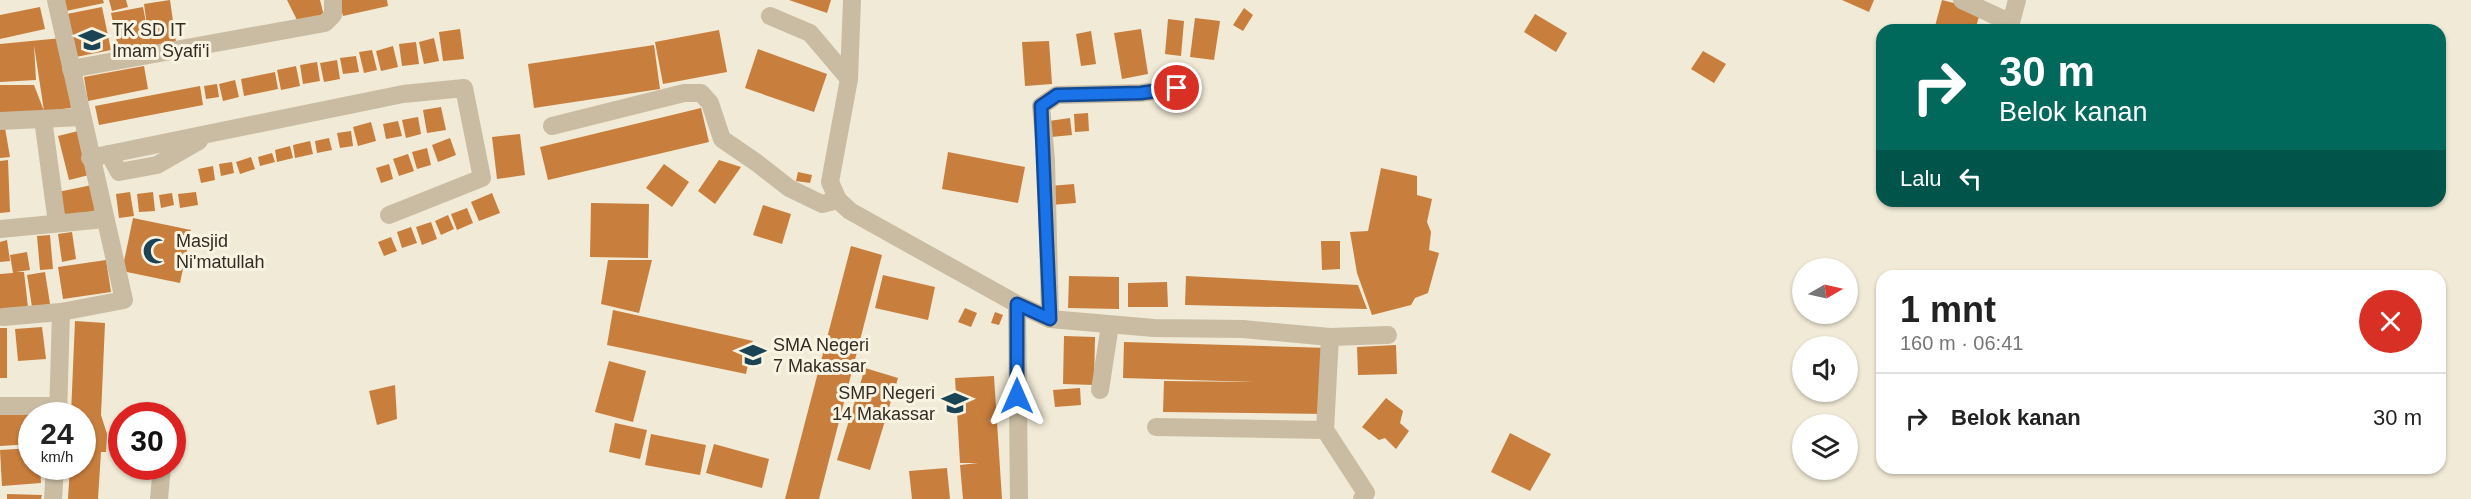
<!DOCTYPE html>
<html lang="id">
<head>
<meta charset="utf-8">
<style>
  body { margin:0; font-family:Arial,sans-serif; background:#f6f6f6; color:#222; height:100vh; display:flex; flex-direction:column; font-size:22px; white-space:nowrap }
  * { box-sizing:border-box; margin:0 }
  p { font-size:20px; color:#767676 }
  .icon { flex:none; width:33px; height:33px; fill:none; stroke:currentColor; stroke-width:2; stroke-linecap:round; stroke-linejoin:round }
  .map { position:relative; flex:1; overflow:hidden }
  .side { position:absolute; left:1876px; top:270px; width:570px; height:204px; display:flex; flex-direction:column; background:#fff; border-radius:18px; box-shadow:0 2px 4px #0004 }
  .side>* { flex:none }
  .banner { position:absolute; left:1876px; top:24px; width:570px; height:183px; border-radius:18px; box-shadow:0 2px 4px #0004; background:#00695c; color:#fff; overflow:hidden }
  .needle { width:39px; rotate:81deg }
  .fabs { position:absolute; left:1792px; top:258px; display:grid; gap:12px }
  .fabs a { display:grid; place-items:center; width:66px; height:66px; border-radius:50%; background:#fff; box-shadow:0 2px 4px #0004; font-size:30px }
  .speed { position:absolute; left:18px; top:402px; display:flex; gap:12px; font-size:30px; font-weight:700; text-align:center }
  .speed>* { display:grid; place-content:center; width:78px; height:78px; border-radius:50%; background:#fff; box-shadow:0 2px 4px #0004; line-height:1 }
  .speed small { font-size:15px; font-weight:400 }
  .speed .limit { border:9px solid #d22; background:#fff; color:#111 }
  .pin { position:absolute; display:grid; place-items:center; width:51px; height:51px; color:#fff; margin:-26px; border:3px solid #fff; border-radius:50%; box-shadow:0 2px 6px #0007 }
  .me { position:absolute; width:66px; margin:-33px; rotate:0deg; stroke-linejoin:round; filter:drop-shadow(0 0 4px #0008) }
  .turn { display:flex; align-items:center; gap:21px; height:126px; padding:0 24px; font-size:27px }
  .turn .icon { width:78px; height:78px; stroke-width:2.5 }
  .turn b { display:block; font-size:42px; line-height:51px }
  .then { display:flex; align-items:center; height:57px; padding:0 24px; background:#0003; gap:12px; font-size:22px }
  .round { display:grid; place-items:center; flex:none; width:63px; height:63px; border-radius:32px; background:#f6f6f6 }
  .summary { display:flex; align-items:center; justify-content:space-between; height:102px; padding:0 24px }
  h1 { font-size:36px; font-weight:700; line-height:45px }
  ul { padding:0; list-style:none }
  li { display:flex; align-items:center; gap:18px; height:90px; padding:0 24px; border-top:2px solid #e0e0e0 }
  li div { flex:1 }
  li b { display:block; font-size:22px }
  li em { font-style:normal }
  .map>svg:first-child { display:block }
  .building { fill:#c87e3d }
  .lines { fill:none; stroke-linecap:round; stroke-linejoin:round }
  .minor { stroke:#c9bca2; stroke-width:18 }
  .route-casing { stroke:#114b97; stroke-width:15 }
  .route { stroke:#1a73e8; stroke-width:10 }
  .labels { text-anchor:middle; stroke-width:6; stroke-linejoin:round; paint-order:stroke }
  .poi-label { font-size:18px; fill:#332c25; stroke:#f9f3e2; text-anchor:start }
</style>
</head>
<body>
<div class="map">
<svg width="2471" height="499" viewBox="0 0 2471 499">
  <rect width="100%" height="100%" fill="#f1ead6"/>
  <g class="building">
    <polygon points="64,0 103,0 104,3 66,11"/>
    <polygon points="109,0 126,0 128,7 112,11"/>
    <polygon points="170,0 176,42 119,52 111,13 143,7 148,33 144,4"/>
    <polygon points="287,0 320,0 324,16 298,22"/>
    <polygon points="339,0 387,0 388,6 343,16"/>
    <polygon points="789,0 831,0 827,13"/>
    <polygon points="1842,0 1874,0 1869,12"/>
    <polygon points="1942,0 1981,10 1975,30 1934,30"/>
    <polygon points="40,7 45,29 0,39 0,15"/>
    <polygon points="102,7 111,50 76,57 67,14"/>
    <polygon points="1244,8 1253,15 1243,31 1233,25"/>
    <polygon points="1535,14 1567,33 1556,52 1524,32"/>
    <polygon points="1195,18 1220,21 1214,60 1190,57"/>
    <polygon points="1168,19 1184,21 1181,56 1165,54"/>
    <polygon points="460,29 464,59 443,61 439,32"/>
    <polygon points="1141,29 1148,74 1122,79 1114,33"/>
    <polygon points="719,30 727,72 663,84 655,42"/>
    <polygon points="1091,31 1096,64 1081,66 1076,34"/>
    <polygon points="62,38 71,108 44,111 0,115 0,85 34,85 44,111 34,45 36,80 0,82 0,44"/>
    <polygon points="434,38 439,61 424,64 419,42"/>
    <polygon points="1049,41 1052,84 1025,86 1022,42"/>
    <polygon points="416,42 419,64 402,66 399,44"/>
    <polygon points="654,45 660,89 534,108 528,64"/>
    <polygon points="393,46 398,67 381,71 376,51"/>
    <polygon points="758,49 827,74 814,112 745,88"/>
    <polygon points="372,50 377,70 364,73 359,52"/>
    <polygon points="1703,51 1726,64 1714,83 1691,69"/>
    <polygon points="356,56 359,72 343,74 340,58"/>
    <polygon points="337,60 340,79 324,82 320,63"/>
    <polygon points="317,62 320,81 303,84 300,65"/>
    <polygon points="144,66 148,89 88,101 84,77"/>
    <polygon points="296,66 300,86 281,90 277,70"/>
    <polygon points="275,72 278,89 244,96 241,79"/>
    <polygon points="235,80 239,97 223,101 219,84"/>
    <polygon points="217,84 219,97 206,99 204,86"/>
    <polygon points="200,86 203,105 99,125 95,106"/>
    <polygon points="441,107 446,130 427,133 423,110"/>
    <polygon points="701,108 709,142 548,180 540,147"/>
    <polygon points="1088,113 1089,131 1075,132 1074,114"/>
    <polygon points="418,117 421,134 406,138 402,120"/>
    <polygon points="1070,118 1072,135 1051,137 1049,121"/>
    <polygon points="398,121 402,136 386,139 383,124"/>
    <polygon points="371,122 376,141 358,146 353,127"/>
    <polygon points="5,128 10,157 0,158 0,129"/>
    <polygon points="78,131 89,175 69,180 58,136"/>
    <polygon points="351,131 353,146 340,148 337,133"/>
    <polygon points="520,134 525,175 497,179 492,137"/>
    <polygon points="329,138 332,150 317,153 315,141"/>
    <polygon points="450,138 456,155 438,162 432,145"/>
    <polygon points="310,141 313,154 295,158 293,145"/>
    <polygon points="290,146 293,158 277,162 275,150"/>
    <polygon points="427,148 431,165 417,169 412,152"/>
    <polygon points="948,152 1025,167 1018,203 942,189"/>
    <polygon points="272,153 275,162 260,166 258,157"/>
    <polygon points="408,154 414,171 399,176 393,159"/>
    <polygon points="251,157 255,169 240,174 236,162"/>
    <polygon points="8,160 10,212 0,213 0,161"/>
    <polygon points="719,160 741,167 715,204 698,191"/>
    <polygon points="232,162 234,173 221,176 219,164"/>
    <polygon points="389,164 393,179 381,183 376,168"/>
    <polygon points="664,164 689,182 672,207 646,188"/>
    <polygon points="213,166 215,180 201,183 198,169"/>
    <polygon points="1381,168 1417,176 1417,195 1432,199 1427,222 1431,232 1429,250 1439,253 1428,293 1415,298 1411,305 1372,315 1357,273 1350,232 1368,231"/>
    <polygon points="798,172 812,175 810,183 796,181"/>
    <polygon points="1074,184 1076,203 1051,205 1049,186"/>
    <polygon points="92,185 97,210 63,218 58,192"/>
    <polygon points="130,192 134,216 119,218 116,194"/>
    <polygon points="153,192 155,211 139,212 137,194"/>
    <polygon points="196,192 198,205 180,208 178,194"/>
    <polygon points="172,193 174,205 161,208 159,195"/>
    <polygon points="492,193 500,213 479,221 471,202"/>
    <polygon points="591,203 649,204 648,258 590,257"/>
    <polygon points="763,205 791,214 782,244 753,235"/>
    <polygon points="467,208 473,223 457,230 451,214"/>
    <polygon points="448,215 454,229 441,235 435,221"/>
    <polygon points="133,218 191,230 180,283 122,271"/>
    <polygon points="431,222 437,239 422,245 416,227"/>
    <polygon points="411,227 417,243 402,248 397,232"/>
    <polygon points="72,232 76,259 62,262 58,234"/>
    <polygon points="50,235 53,269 40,270 37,236"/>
    <polygon points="391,237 397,251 384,256 378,242"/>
    <polygon points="7,240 10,261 0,262 0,242"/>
    <polygon points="1321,241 1340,241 1340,269 1322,270"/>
    <polygon points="851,246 882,255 819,499 785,499"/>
    <polygon points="27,252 30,270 16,272 24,272 28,307 0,310 0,274 13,273 10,255"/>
    <polygon points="106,260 111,292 63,299 58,267"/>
    <polygon points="608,260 652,260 639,313 601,304"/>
    <polygon points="45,272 50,304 32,307 27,275"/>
    <polygon points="883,275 935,287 928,320 875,308"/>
    <polygon points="1069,276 1119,277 1119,309 1068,308"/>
    <polygon points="1186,276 1358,285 1367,309 1185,305"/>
    <polygon points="1167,282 1168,307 1128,307 1128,283"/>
    <polygon points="965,308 977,313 971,327 958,322"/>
    <polygon points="613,310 753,341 746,374 607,345"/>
    <polygon points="995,312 1003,315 999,325 991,323"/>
    <polygon points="75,321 105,323 101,415 107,434 106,452 101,452 98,499 68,499 70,466 82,466 82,416 71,414"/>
    <polygon points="42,327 46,359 18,361 15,329"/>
    <rect x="0" y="328" width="7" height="50"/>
    <polygon points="1064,336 1095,337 1094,385 1063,384"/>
    <polygon points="1124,342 1329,348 1327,414 1163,412 1164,381 1255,382 1123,378"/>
    <polygon points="1396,345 1397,374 1358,375 1357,347"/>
    <polygon points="609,361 646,371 633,422 595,412"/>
    <polygon points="865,368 898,378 870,470 837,460"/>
    <polygon points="994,376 1002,499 963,499 960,465 978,463 960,463 955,378"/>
    <polygon points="395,385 397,419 377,425 369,391"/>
    <polygon points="1080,388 1081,405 1055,407 1053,390"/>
    <polygon points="1386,398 1403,411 1400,423 1409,431 1396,449 1385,438 1379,440 1362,427"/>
    <polygon points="36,411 36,416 32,416 32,444 0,446 0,413"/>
    <polygon points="615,423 647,430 640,459 609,452"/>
    <polygon points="1510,433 1551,454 1530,491 1491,472"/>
    <polygon points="651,434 706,445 700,475 645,465"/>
    <polygon points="714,444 769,459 762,488 706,473"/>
    <polygon points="32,448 32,466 40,466 41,483 2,486 0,450"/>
    <polygon points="947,468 950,499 912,499 909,471"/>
    <polygon points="7,494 42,495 41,499 7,499"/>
  </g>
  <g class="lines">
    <g class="minor">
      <polyline points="852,0 849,79 830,182 838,200 850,211 1017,304 1050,319 1154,328 1243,329 1330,337 1388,335"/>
      <polyline points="1962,0 2011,23"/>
      <polyline points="770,16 810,33 849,79"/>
      <polyline points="2009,30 2017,0"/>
      <polyline points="71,69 325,23 333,15 333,0"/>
      <polyline points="43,119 57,223"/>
      <polyline points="0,121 81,117"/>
      <polyline points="552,126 684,93 701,93 710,103 722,139 757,163 789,188 822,204 838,200"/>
      <polyline points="109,154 119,172 157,165 199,141"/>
      <polyline points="90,158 403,94 464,88 482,178 389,215"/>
      <polyline points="0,229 105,219"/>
      <polyline points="1017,304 1019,499"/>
      <polyline points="3,317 61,312 124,300 56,0"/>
      <polyline points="1050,319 1046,160 1041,106 1057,95 1141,93 1177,88"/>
      <polyline points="1330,337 1325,430 1366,493 1362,499"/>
      <polyline points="1100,390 1110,325"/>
      <polyline points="0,406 59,406"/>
      <polyline points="58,416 61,312"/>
      <polyline points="1156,427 1325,430"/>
      <polyline points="53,499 55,466"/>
      <polyline points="159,499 162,466"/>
    </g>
  </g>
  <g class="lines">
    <g class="route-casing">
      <polyline id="route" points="1017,396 1017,304 1050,319 1041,106 1057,95 1141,93 1177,88"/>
    </g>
    <use href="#route" class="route"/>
  </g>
  <defs>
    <g id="school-bare" transform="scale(2.07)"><path d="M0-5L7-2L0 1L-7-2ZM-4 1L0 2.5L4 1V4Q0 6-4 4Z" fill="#1a4455" stroke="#f9f3e2" stroke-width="2.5" paint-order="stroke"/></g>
    <g id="mosque-bare" transform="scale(2.07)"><path d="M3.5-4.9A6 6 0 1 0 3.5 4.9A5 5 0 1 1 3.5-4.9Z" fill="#1a4455" stroke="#f9f3e2" stroke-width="2.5" paint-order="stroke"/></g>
  </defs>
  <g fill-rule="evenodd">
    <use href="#school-bare" x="92" y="40"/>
    <use href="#mosque-bare" x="156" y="251"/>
    <use href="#school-bare" x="753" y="355"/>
    <use href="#school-bare" x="955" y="403"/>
  </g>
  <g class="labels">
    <g class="poi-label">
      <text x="112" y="36">TK SD IT<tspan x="112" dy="21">Imam Syafi'i</tspan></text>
      <text x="176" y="247">Masjid<tspan x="176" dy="21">Ni'matullah</tspan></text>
      <text x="773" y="351">SMA Negeri<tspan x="773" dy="21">7 Makassar</tspan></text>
      <text x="935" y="399" text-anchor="end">SMP Negeri<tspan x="935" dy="21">14 Makassar</tspan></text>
    </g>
  </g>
</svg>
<div class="fabs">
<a><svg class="needle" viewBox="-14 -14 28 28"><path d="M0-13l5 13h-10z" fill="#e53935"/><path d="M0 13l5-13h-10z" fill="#767676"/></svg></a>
<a><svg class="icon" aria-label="sound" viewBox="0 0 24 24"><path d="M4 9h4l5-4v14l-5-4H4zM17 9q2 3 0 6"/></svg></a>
<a><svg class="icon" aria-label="layers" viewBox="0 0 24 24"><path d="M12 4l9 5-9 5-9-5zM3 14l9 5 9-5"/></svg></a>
</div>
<div class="speed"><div>24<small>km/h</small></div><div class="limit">30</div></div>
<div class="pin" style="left:1177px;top:88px;background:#d93025"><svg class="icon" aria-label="arrive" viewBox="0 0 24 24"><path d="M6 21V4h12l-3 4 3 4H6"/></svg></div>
<svg class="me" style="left:1017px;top:396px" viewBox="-20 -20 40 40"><path d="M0-17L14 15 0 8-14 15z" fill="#1a73e8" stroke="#fff" stroke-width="4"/></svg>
<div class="banner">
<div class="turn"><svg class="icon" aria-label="right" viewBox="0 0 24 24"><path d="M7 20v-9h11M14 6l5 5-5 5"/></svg><div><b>30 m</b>Belok kanan</div></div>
<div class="then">Lalu<svg class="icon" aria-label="left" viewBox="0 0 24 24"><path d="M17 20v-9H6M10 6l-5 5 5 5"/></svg></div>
</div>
<section class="side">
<div class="summary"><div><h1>1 mnt</h1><p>160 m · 06:41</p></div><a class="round" style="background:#d93025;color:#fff"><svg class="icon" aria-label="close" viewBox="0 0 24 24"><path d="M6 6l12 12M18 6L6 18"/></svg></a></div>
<ul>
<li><svg class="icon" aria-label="right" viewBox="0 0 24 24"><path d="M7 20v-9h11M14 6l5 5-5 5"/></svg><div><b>Belok kanan</b></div><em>30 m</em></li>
</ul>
</section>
</div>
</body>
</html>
